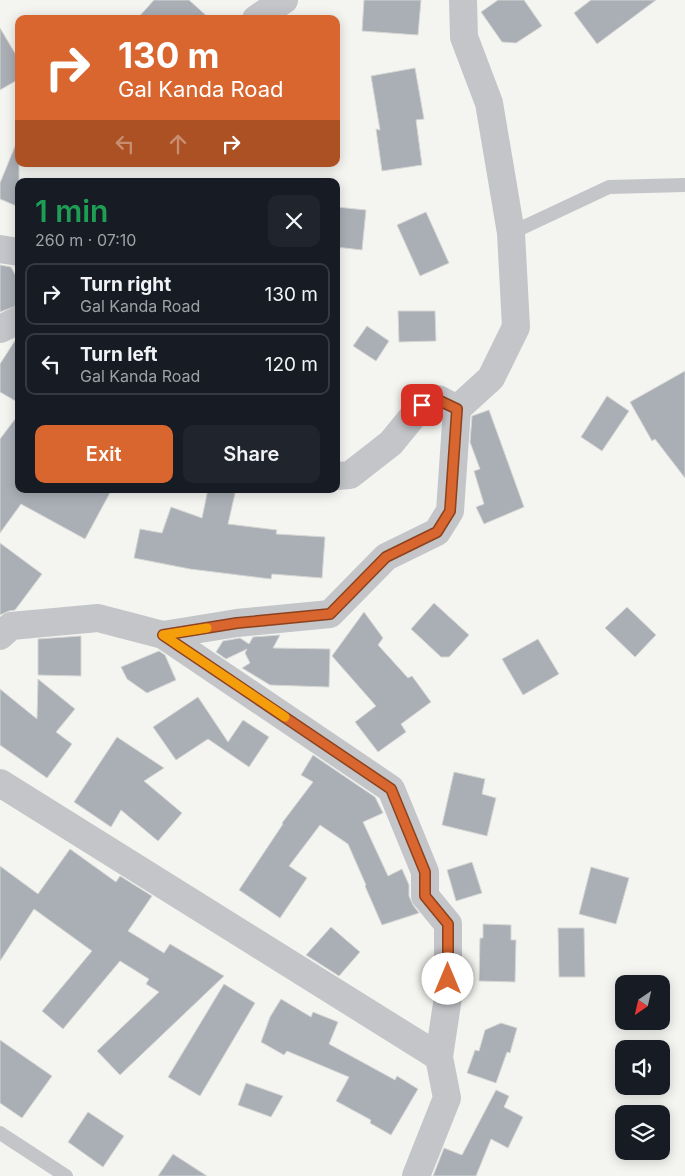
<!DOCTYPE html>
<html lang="en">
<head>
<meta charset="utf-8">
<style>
  body { margin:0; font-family:Inter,sans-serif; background:#20242c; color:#f1f3f6; height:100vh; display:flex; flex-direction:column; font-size:19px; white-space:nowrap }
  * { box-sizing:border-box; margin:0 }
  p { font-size:16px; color:#9ea1a6 }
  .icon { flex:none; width:28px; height:28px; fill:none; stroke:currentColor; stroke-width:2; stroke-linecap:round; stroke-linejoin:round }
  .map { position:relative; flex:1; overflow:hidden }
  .drawer { position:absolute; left:15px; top:178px; width:325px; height:315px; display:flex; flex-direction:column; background:#171b24; border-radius:10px; box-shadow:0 2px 12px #0003 }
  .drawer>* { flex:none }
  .top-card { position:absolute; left:15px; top:15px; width:325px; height:152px; border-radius:10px; box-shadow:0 2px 12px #0003; background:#d8662e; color:#fff; overflow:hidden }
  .needle { width:32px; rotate:214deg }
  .tools { position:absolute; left:615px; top:975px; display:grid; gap:10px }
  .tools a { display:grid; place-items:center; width:55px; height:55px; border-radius:10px; background:#171b24; box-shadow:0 2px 12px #0003; font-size:25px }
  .pin { position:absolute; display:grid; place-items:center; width:42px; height:42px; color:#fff; margin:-21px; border-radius:10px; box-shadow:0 2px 8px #0006 }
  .me { position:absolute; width:55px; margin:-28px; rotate:0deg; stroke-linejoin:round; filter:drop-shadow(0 0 4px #0008) }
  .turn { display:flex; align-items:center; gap:18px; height:105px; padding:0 20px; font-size:22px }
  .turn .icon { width:65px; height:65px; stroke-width:2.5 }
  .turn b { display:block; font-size:35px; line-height:42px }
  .lanes { display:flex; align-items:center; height:48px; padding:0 20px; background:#0003; justify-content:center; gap:25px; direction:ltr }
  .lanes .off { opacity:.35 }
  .round { display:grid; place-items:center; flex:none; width:52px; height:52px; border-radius:10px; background:#20242c }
  .summary { display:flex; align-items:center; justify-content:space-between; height:85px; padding:0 20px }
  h1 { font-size:30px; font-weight:600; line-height:38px; color:#1e9e55 }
  .action { display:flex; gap:10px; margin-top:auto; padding:10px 20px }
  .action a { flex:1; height:58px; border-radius:10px; background:#d8662e; color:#fff; font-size:20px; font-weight:600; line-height:58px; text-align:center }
  .action a+a { background:#20242c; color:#f1f3f6 }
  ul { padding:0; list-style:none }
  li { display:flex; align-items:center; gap:15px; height:62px; margin:0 10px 8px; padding:0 10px; border:2px solid #363941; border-radius:10px }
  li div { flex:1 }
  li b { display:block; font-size:19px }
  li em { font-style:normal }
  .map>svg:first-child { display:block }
  .building { fill:#a9afb5; stroke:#d6d6d4 }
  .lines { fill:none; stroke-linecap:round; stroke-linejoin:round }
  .service { stroke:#c3c5c9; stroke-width:14 }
  .minor { stroke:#c3c5c9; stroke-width:28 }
  .route-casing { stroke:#8c421e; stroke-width:12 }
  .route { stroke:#d8662e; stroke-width:9 }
  .slow { stroke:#f59e0b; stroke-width:9 }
</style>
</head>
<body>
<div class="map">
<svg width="685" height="1176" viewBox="0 0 685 1176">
  <rect width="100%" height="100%" fill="#f4f5f1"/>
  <g class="building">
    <polygon points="154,0 189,0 210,19 137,19"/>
    <polygon points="364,0 421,0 418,35 362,31"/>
    <polygon points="498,0 524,0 542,26 516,43 502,42 481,12"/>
    <polygon points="591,0 656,0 597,44 574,13"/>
    <polygon points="0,28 19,60 19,79 0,90"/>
    <polygon points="415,68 424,119 416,120 422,165 382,171 376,129 380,130 371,76"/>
    <polygon points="18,139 19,139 19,207 0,199 0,183"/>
    <polygon points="336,207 366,210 362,250 336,247"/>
    <polygon points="426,212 449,263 420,276 397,225"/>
    <polygon points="0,265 11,267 19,282 19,305 0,312"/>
    <polygon points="398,311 435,311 436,341 399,342"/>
    <polygon points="367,326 389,341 376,361 353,346"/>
    <polygon points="19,337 19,403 0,392 0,364 16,339"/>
    <polygon points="685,371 685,478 655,439 652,441 630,402"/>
    <polygon points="607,396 629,411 602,451 581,437"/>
    <polygon points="489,410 524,507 484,524 476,507 484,504 474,471 480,469 470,442 472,416"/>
    <polygon points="19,414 19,489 112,489 85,539 21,504 0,533 0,439"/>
    <polygon points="208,489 236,489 228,524 277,530 276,534 325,537 322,578 272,574 271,579 190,569 134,558 140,529 162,533 171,507 202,518"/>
    <polygon points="0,543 42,574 15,610 9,611 0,615"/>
    <polygon points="434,603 469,635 449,657 441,657 411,629"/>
    <polygon points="627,607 656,635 635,657 605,628"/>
    <polygon points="364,612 383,638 378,645 408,678 412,676 431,702 401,724 406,732 378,752 355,722 376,706 332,656"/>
    <polygon points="280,635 273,648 330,649 329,687 270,685 242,668 250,663 245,653 247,649 226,659 216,652 223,641 240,638 249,644 253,637"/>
    <polygon points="81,636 81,676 38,675 38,639"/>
    <polygon points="538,639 559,674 523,695 502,659"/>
    <polygon points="159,651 165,655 176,680 147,693 127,679 121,667"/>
    <polygon points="38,679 75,709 56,732 72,744 47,778 0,745 0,689 37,719"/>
    <polygon points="198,697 228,742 243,720 269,737 249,767 208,739 176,760 153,727"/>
    <polygon points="117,737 164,768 144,781 182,813 158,841 121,810 111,827 74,802"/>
    <polygon points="313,755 375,797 383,813 363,822 388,876 402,869 409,885 409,896 413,905 419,913 382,925 365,886 366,885 348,844 320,825 289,866 307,878 280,918 239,890 283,824 282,823 313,782 301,775"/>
    <polygon points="454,772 485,779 482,794 496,798 487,836 442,825"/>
    <polygon points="70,849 116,882 120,876 152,896 128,931 164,953 170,944 224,976 120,1075 97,1051 159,992 146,984 149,979 120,961 63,1029 42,1011 92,951 34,909 0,961 0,866 38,894"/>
    <polygon points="472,862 482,893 456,901 447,870"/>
    <polygon points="591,867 629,878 616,924 579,914"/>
    <polygon points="483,924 511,925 511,940 516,940 515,982 479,981 480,938 483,938"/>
    <polygon points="331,927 360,952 339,976 306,955"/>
    <polygon points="558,928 584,928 585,977 559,977"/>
    <polygon points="224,984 255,1003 200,1096 168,1077"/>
    <polygon points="281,999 311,1017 313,1012 338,1022 329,1044 395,1080 397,1076 418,1089 391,1135 370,1123 371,1120 336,1101 349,1077 287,1051 284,1055 261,1042 270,1017"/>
    <polygon points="501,1023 517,1028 510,1053 507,1052 496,1083 467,1073 475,1050 479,1051 485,1030"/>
    <polygon points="0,1040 52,1076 22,1118 0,1103"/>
    <polygon points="246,1083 283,1096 271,1117 238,1105"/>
    <polygon points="496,1090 509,1096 504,1107 523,1117 508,1148 491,1139 476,1176 433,1176 444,1148 462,1155"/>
    <polygon points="88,1112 124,1136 103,1167 68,1142"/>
    <polygon points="173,1154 207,1176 158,1176"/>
  </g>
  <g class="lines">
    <g class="service">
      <polyline points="511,233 609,187 685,185"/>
      <polyline points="0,1133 66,1176"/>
    </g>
    <g class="minor">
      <polyline points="256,19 284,0"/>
      <polyline points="0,249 19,252"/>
      <polyline points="0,329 19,320"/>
      <polyline points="457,409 491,378 516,327 511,233 489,103 464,37 463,0"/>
      <polyline points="163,635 391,789 425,872 425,896 448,924 448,997 439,1057 447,1098 416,1176"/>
      <polyline points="0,636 11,626 98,618 163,635 237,623 330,614 386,557 437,532 450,511 457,409 438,399 422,405 391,443 350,475 336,476"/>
      <polyline points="0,783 439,1057"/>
    </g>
  </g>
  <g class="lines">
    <g class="route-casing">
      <polyline id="route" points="422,405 438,400 457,409 450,511 437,532 386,557 330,614 237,623 163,635 391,789 425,872 425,896 448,924 448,979"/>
    </g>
    <use href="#route" class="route"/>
    <polyline class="slow" points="207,628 163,635 285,717"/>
  </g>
</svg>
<div class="tools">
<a><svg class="needle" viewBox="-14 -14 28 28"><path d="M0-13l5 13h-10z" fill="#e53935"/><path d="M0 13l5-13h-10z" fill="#9ea1a6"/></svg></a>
<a><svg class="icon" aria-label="sound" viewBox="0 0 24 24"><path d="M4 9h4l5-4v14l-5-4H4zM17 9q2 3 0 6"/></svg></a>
<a><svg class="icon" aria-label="layers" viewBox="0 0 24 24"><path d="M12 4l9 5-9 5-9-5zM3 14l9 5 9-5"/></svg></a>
</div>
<div class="pin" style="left:422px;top:405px;background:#d93025"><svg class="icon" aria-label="arrive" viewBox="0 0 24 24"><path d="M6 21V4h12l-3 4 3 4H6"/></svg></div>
<svg class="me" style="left:448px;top:979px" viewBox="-20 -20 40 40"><circle r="19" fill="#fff"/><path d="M0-13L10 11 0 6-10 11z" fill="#d8662e"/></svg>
<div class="top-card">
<div class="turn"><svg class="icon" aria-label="right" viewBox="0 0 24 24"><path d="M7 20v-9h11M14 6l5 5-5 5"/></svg><div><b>130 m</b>Gal Kanda Road</div></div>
<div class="lanes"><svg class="icon off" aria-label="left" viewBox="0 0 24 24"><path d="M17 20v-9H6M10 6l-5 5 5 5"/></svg><svg class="icon off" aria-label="ahead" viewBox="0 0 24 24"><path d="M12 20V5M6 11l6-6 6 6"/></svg><svg class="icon" aria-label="right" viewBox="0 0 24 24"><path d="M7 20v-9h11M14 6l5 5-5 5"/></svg></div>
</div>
<section class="drawer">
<div class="summary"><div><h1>1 min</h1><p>260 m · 07:10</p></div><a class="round"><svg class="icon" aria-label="close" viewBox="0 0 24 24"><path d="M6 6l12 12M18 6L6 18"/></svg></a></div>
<ul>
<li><svg class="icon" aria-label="right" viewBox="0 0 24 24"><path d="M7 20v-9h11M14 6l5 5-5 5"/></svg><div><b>Turn right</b><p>Gal Kanda Road</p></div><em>130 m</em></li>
<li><svg class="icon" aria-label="left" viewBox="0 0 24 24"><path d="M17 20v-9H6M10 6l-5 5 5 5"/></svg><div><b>Turn left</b><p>Gal Kanda Road</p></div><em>120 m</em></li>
</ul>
<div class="action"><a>Exit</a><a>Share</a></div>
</section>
</div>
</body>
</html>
